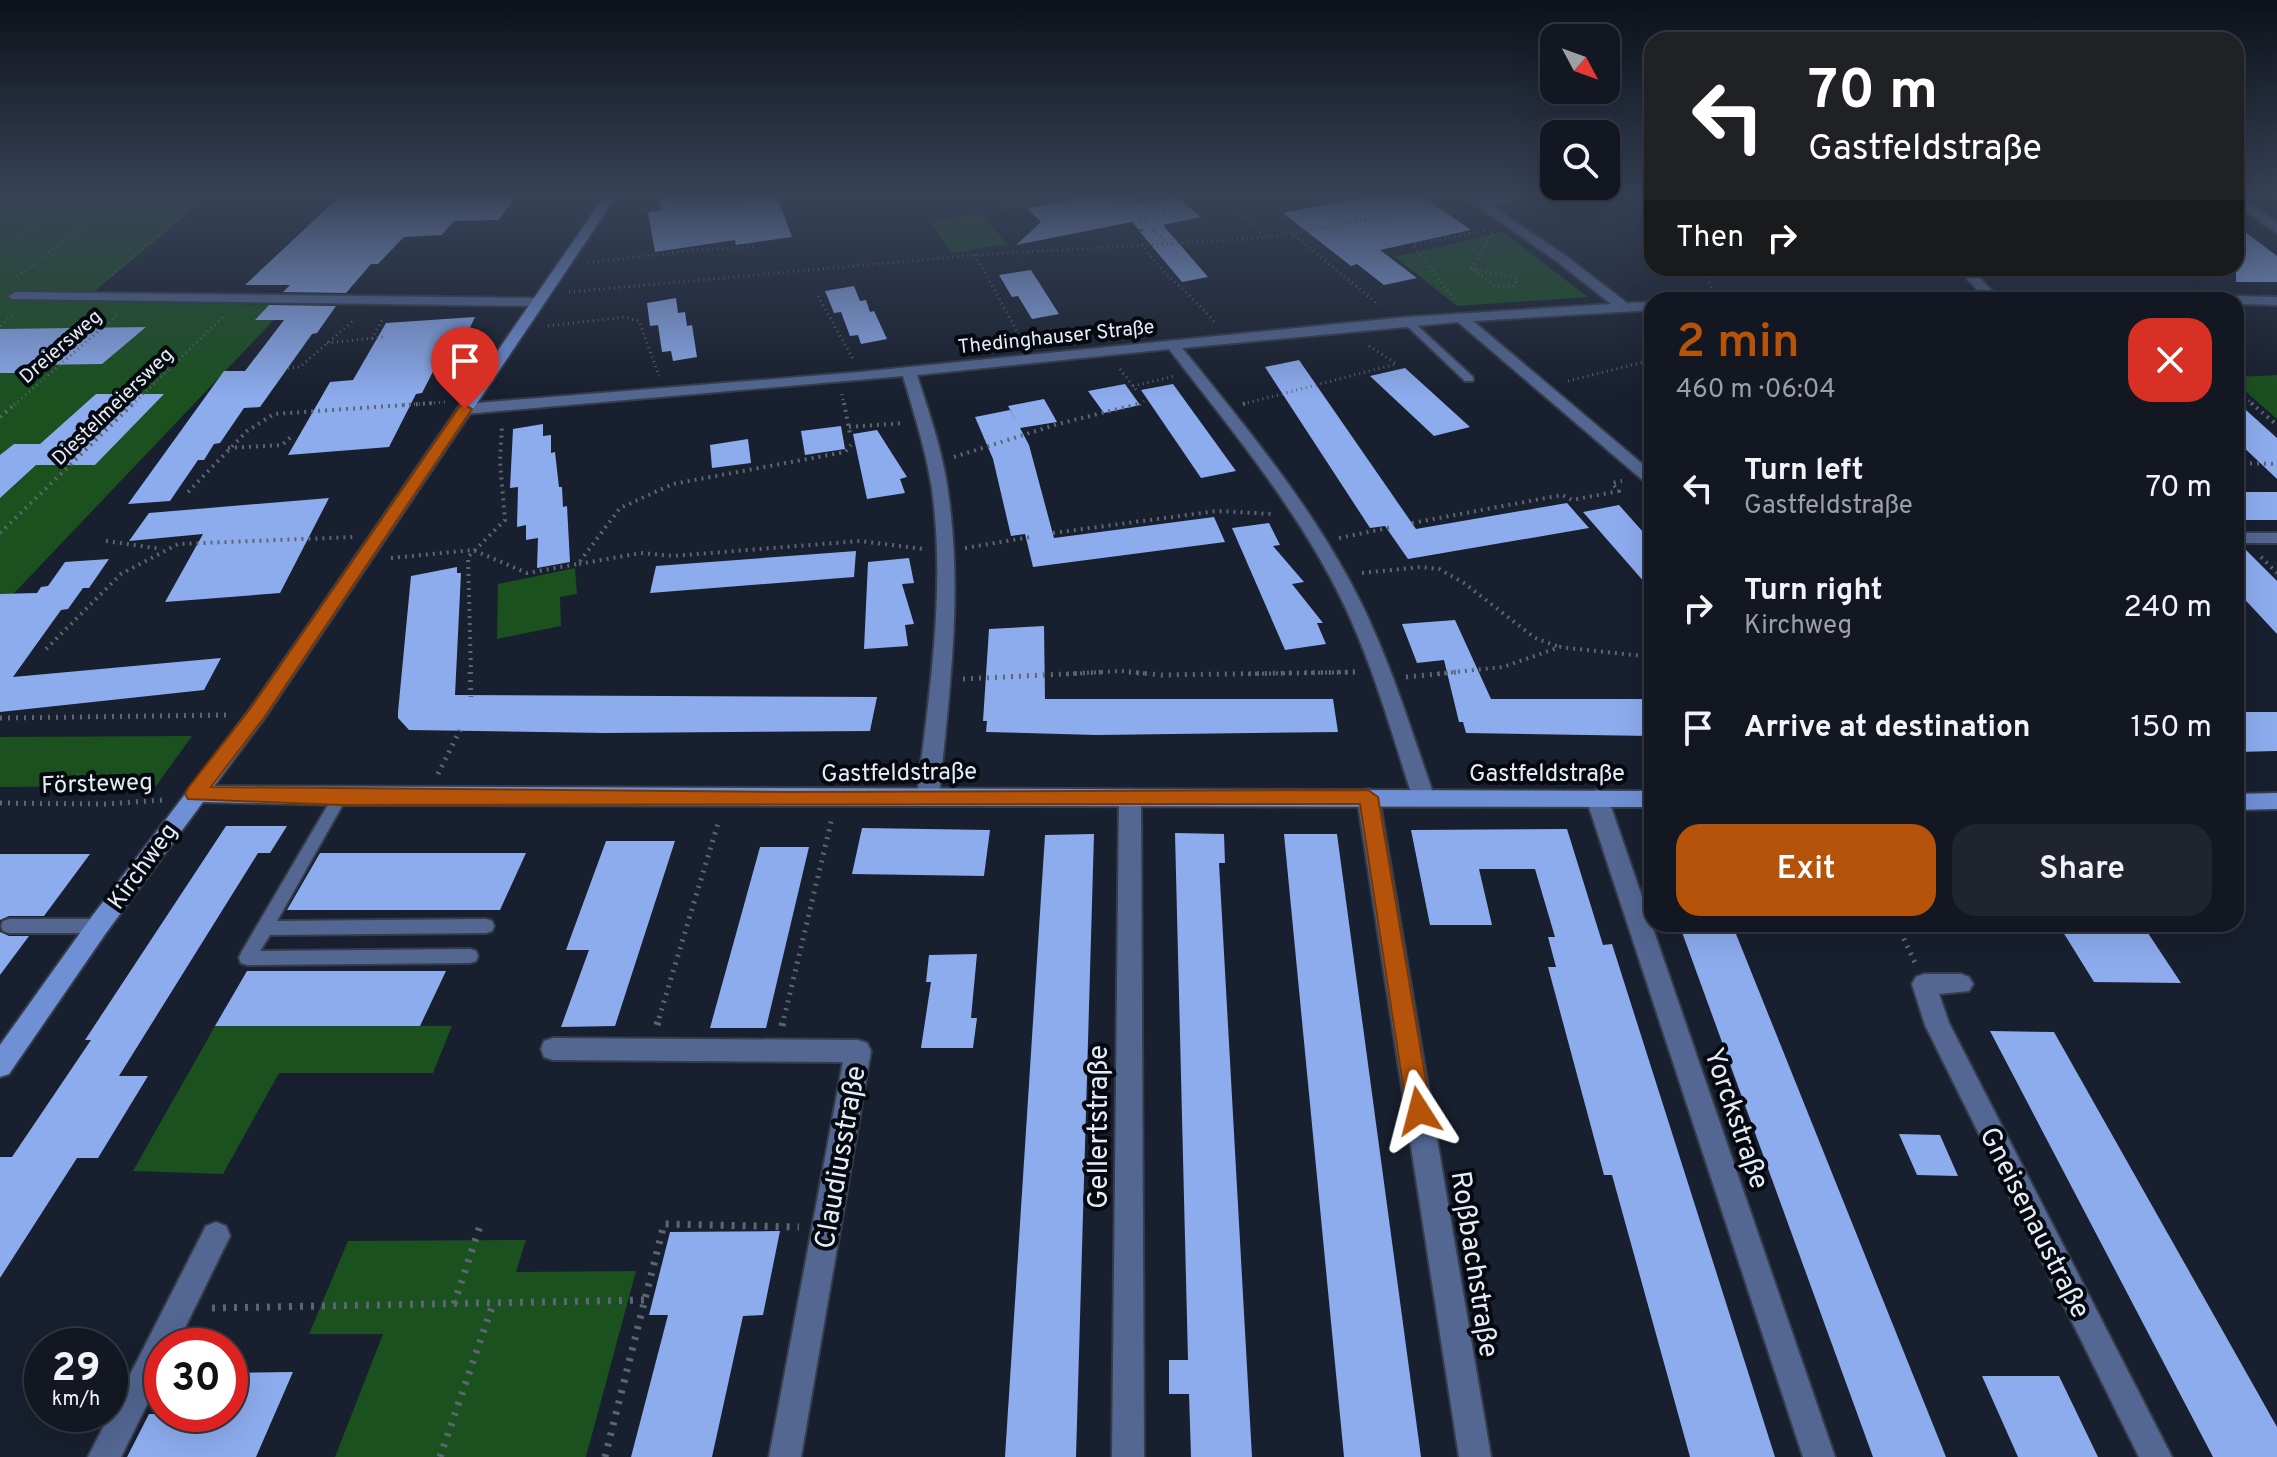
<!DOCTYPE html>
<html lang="en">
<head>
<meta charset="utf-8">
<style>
  body { margin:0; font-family:Overpass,sans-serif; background:#1f242f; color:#f1f3f6; height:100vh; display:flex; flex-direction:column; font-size:30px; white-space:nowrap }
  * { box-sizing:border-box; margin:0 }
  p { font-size:26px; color:#9c9fa5 }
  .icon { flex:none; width:44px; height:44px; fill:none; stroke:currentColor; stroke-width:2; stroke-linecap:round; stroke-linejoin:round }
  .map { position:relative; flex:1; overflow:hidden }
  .panel { position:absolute; left:1644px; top:292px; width:600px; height:640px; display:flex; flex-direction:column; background:#121722; border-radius:24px; box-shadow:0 8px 32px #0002,0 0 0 2px #313640 }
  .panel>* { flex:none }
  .guide { position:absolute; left:1644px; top:32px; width:600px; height:244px; border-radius:24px; box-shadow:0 8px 32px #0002,0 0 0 2px #313640; background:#202124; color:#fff; overflow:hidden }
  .needle { width:52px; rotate:131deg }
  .fabs { position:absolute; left:1540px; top:24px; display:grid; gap:16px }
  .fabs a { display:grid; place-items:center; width:80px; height:80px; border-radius:16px; background:#121722; box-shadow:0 8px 32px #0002,0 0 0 2px #313640; font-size:40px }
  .speed { position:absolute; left:24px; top:1328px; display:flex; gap:16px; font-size:40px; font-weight:700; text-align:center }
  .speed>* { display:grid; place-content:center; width:104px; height:104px; border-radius:50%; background:#121722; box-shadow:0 8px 32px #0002,0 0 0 2px #313640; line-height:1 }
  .speed small { font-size:20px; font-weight:400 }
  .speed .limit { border:12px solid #d22; background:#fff; color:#111 }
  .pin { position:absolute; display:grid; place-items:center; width:68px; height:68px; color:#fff; margin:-82px -34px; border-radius:50% 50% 50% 0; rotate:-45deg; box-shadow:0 0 8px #0007 }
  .pin .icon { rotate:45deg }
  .me { position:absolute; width:88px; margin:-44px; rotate:351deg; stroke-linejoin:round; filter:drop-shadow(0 0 6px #0008) }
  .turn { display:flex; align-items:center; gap:28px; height:168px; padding:0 32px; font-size:36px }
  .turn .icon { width:104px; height:104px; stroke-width:2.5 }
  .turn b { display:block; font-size:56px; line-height:68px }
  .then { display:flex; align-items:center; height:76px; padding:0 32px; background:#0003; gap:16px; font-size:30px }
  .round { display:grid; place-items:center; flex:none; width:84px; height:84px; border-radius:24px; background:#1f242f }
  .overview { display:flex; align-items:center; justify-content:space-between; height:136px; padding:0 32px }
  h1 { font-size:48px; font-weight:600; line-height:60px; color:#b45309 }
  .primary-button { display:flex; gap:16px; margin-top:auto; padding:16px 32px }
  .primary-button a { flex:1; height:92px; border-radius:24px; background:#b45309; color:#fff; font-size:32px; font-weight:600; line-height:92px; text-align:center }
  .primary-button a+a { background:#1f242f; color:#f1f3f6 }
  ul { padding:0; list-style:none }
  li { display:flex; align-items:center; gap:24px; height:120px; padding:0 32px }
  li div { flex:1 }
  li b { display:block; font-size:30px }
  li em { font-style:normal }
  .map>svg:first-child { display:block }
  .green { fill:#1a511e }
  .building { fill:#8dacee }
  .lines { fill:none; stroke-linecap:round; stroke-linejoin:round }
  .lane-casing { stroke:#353c4a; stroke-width:4 }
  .street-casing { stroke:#353c4a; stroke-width:4 }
  .secondary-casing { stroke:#353c4a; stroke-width:4 }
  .path-far3 { stroke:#5e6572; stroke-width:3; stroke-dasharray:1 4; stroke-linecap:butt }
  .path-far2 { stroke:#5e6572; stroke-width:4; stroke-dasharray:2 5; stroke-linecap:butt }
  .path-far1 { stroke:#5e6572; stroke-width:5; stroke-dasharray:2 6; stroke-linecap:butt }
  .path { stroke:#5e6572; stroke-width:7; stroke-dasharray:3 8; stroke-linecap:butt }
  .lane { fill:#536792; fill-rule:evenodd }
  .street { fill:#536792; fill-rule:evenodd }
  .secondary { fill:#7090d5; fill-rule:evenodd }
  .route { fill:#b45309; stroke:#753606; stroke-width:2 }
  .labels { text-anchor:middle; stroke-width:8; stroke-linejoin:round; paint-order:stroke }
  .far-street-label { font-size:20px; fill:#e6ecf6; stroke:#06090f }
  .street-label { font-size:24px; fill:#e6ecf6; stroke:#06090f }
  .near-street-label { font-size:28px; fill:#e6ecf6; stroke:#06090f }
</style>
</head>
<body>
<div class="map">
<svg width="2277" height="1457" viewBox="0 0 2277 1457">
  <rect width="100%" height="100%" fill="#181f2e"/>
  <g class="green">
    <polygon points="0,194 211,194 83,301 288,305 0,608"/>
    <polygon points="1000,194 1048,194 1054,200 1004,210 990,196"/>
    <polygon points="980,213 1007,244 952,253 930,222"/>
    <polygon points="1503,232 1588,297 1457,306 1395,257"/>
    <polygon points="2277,375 2277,419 2236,383 2236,377"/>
    <polygon points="575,568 577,594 560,597 561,626 497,639 498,584"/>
    <polygon points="192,736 156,786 0,787 0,737"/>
    <polygon points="215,1026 452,1026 433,1073 279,1073 223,1174 133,1171"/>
    <polygon points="526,1240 516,1272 636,1271 586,1457 335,1457 383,1334 309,1334 348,1241"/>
  </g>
  <g class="building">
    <polygon points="342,194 519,194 498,220 454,221 442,235 404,237 378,264 371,264 346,293 283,292 290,285 245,285"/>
    <polygon points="658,194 776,194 792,237 736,245 735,240 655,252 648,212 661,210"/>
    <polygon points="1068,194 1130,194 1139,203 1176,195 1201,217 1163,225 1208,277 1182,282 1140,232 1144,229 1139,230 1132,222 1016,245 1041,222 1027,208 1073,199"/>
    <polygon points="1377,194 1419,194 1471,230 1380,250 1417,278 1384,285 1357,264 1351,266 1283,213"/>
    <polygon points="2236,225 2277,256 2277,282 2236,282"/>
    <polygon points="1031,270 1059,314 1032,319 1018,296 1012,297 999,275"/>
    <polygon points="854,286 860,301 866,300 870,312 874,311 887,339 861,344 858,335 850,336 841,312 834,313 825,291"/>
    <polygon points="676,298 678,313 685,312 687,326 692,325 697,357 673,361 671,351 662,352 658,325 650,326 647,303"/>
    <polygon points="269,305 336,306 317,333 312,334 260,407 244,408 220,443 214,444 204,460 198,460 170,501 128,504 224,371 245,371 284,320 255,320"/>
    <polygon points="475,317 461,347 445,348 422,393 416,394 389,447 288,455 330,382 353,380 386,323"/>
    <polygon points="146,327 102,364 30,365 19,373 0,373 0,329"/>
    <polygon points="1299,360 1416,529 1567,503 1589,528 1408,559 1385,526 1370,528 1265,367"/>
    <polygon points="1405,368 1426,387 1470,427 1434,436 1370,376"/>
    <polygon points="1125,384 1140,405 1104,413 1088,391"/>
    <polygon points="1173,384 1236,471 1201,478 1141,390"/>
    <polygon points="96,394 164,394 95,465 36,465 0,498 0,455 14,444 40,444"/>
    <polygon points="1044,399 1057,422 1020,428 1029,445 1054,538 1214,517 1225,542 1033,567 1025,534 1011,536 993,459 975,417 1010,410 1019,426 1008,406"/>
    <polygon points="2236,401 2277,438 2277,479 2236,440"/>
    <polygon points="543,424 543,436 551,435 551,453 555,452 559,487 562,487 563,507 567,506 570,562 537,568 538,538 526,540 526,525 517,527 518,487 510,488 513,429"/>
    <polygon points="841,426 845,449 805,455 801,431"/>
    <polygon points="877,430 907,477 900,479 905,493 867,499 853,434"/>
    <polygon points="748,439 751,463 712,468 710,445"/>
    <rect x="2236" y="492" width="41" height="28"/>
    <polygon points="329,498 280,593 165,602 203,534 129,541 149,513"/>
    <polygon points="1619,505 1652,542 1652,591 1583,512"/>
    <polygon points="1269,523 1280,545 1273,546 1304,582 1292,584 1323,623 1317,623 1326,644 1285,650 1232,528"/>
    <polygon points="2236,546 2242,546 2277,581 2277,634 2236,590"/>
    <polygon points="856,551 854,577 650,593 656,566"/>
    <polygon points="909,558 914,583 902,584 914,624 905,625 908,646 864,649 868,562"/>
    <polygon points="109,559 89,588 83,588 68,609 61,610 13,677 221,658 204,690 0,712 0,594 37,593 41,587 48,586 65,562"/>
    <polygon points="457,567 457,573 461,573 455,695 877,697 870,731 605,733 409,730 398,718 398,712 411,576"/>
    <polygon points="1455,620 1491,699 1652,699 1652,736 1466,733 1463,722 1459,722 1444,660 1417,663 1402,624"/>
    <polygon points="1044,626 1045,699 1333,699 1338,732 1096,735 986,732 987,721 983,721 989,629"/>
    <polygon points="2236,712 2277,712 2277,751 2236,752"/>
    <polygon points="226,826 287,826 270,853 258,853 119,1076 148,1076 98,1158 77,1158 0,1278 0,1157 12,1157 91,1040 85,1040"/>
    <polygon points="862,828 990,830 984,876 852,874"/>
    <polygon points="1567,829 1603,945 1612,944 1775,1457 1690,1457 1612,1175 1604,1175 1548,967 1556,967 1548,937 1555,937 1535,869 1479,869 1492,925 1430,925 1411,830"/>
    <polygon points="1175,833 1224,834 1225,863 1219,863 1252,1457 1191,1457 1189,1394 1169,1394 1169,1360 1188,1360"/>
    <polygon points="1094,834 1076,1457 1005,1457 1045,835"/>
    <polygon points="1284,834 1337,834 1421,1457 1344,1457"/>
    <polygon points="606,841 675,841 615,1026 561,1027 589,950 566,950"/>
    <polygon points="760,847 809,847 766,1028 710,1028"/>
    <polygon points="320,853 526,853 500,910 287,910"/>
    <polygon points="0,854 90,854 44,916 9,916 0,920"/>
    <polygon points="1679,924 1732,924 1946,1457 1873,1457"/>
    <polygon points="2058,924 2142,924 2181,983 2094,982"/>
    <polygon points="0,932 9,936 29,936 0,975"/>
    <polygon points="977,954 971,1018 977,1018 973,1048 921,1048 931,982 926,982 929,955"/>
    <polygon points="247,971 446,971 420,1026 215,1026"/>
    <polygon points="1990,1031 2054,1032 2277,1427 2277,1457 2213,1457"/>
    <polygon points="1899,1134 1940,1135 1958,1176 1917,1175"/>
    <polygon points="780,1231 763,1315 743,1316 712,1457 631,1457 668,1315 649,1315 670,1232"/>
    <polygon points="293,1372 256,1457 127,1457 149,1414 230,1414 230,1373"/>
    <polygon points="1982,1376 2059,1376 2098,1457 2018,1457"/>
  </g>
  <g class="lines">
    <g class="lane-casing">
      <g id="lane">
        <polygon points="1404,319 1410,319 1473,377 1473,381 1465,381 1404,323"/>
        <polygon points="340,791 345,793 347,797 277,921 486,919 492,921 494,926 492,931 486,933 270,935 260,951 470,949 476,951 478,956 476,961 470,963 247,965 241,963 239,958 241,953 335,793"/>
        <polygon points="9,919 98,919 104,921 106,926 104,931 98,933 9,933 3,931 1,926 3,921"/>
      </g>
    </g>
    <g class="street-casing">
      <g id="street">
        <path d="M1460,194h13l13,8 32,-8h19l-44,13 73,49 61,47 25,-1v8l-179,11 179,151v13l-6,-2 -188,-161 -276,26c59,73 120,146 165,228 39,70 62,148 88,223l-4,6h-14l-4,-6c-24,-75 -45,-152 -83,-222 -44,-82 -104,-154 -161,-228l-252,26c12,38 26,77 31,117 15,102 1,203 -9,304l-4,6h-14l-4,-6c12,-102 29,-204 15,-307 -6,-38 -18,-76 -29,-113l-438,38 -8,-5 8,-5 395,-32 547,-55 204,-13 -53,-42z"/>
        <polygon points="2236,194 2277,223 2277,233 2236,204"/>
        <polygon points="1957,268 1970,268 2001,300 1987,300"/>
        <polygon points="16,292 538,298 545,302 538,306 11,299 9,296"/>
        <polygon points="1819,296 1974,296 1981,300 1812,300"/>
        <polygon points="2236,296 2277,297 2277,305 2236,304 2236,300 2229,300"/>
        <rect x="2236" y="533" width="41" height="10"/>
        <polygon points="1130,789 1137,791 1141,797 1144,1457 1112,1457 1119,797 1123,791"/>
        <polygon points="1368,789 1375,791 1379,797 1491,1457 1459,1457 1357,797 1361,791"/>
        <polygon points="1597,790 1604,792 1608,798 1835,1457 1803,1457 1586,798 1590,792"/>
        <polygon points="1924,974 1961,974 1969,977 1973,984 1969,991 1939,994 1949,1023 2172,1457 2139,1457 1925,1025 1912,984 1916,977"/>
        <polygon points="553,1038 858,1040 867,1043 871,1051 801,1457 769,1457 843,1062 553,1060 544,1057 541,1049 544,1041"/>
        <polygon points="216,1222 226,1226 230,1236 176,1346 162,1346 162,1374 121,1457 88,1457 206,1226"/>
      </g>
    </g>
    <g class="secondary-casing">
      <g id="secondary">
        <polygon points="606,194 618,194 264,719 214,786 1652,791 1652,807 340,805 203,802 106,933 9,1074 0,1077 0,1045 90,919 250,709"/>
        <polygon points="2277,793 2277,809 2236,810 2236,794"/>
      </g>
    </g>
    <g class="path-far3">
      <polyline points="1136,194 1158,214"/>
      <polyline points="1204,194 1226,200 1265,238"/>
      <polyline points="1187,205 1221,200"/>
      <polyline points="622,212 784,199"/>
      <polyline points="1132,212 1126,206 1153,201 1167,213"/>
      <polyline points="1122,214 1112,205 1118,203 1128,213 1132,212 1168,243"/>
      <polyline points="1139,218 1168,212"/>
      <polyline points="1294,235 1379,305"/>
      <path d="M1142,244c20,31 51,51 74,80"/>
      <polyline points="0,249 76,194"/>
      <polyline points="975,255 1023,342"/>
      <polyline points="588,263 694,250 754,247"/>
      <polygon points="1471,268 1516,278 1515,286 1497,287"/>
      <polyline points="1471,268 1493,232"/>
      <polyline points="1704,268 1716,300"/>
      <polyline points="17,277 125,194"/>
      <polyline points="108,278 182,216"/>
      <polyline points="569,292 975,255 1265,238 1453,204"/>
      <polyline points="818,296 854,361"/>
      <polyline points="1454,299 1413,245 1487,230"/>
      <polyline points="0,326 15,314"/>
      <polyline points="548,326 624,317 639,321 659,376"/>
      <polyline points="372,339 383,318"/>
      <polyline points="327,343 384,337"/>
      <polyline points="1369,346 1397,364"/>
      <polyline points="288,368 300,367 354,320"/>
      <polyline points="1120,369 1137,391"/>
      <polyline points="1568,381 1652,360"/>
      <polyline points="1133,386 1175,376"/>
      <polyline points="842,394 844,405"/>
      <polyline points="2241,394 2254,405"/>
      <polyline points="1243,404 1397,364"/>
      <polyline points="14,405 117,315"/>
      <polyline points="132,405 225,315"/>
      <polyline points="404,405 446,402"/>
      <polyline points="1140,405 1144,401"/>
    </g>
    <g class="path-far2">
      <polyline points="844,403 850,434"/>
      <polyline points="2251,403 2277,425"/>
      <polyline points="1243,404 1247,403"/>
      <polyline points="0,417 16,403"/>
      <polyline points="849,427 904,423"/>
      <polyline points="228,448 282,445 292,436"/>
      <polyline points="954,457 1058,424 1142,403"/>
      <polyline points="2236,463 2277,464"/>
      <polyline points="188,492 247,431 274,414 433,403"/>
      <polyline points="1412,523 1562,495 1572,500 1619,491 1612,483 1622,481"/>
      <polyline points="0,533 134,403"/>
      <polyline points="1053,533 1217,511 1273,514"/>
      <polyline points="1339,538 1393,527"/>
      <polyline points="106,541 161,549"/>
      <polyline points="965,548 1031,537"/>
      <polyline points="2261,557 2277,573"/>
      <polyline points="391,558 473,550 527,573 578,564 620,508 673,484 845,452 851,445"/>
      <polyline points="579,564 641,553 673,556 860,541 923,549"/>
      <polyline points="1362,573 1421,567 1439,569 1464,583 1535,638 1559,647"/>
      <polyline points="46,649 121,574 178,544 353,537"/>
      <polyline points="471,674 468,557 505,520 500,462 502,426"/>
      <polyline points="1066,674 1121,671 1150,674"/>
      <polyline points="1241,674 1357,672"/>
      <polyline points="1437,674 1503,667 1560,647 1652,657"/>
    </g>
    <g class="path-far1">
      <polyline points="470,672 471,697"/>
      <polyline points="1129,672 1162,675 1357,672"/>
      <polyline points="1406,677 1457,672"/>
      <polyline points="963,679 1105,672"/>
      <polyline points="0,718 227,715"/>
      <polyline points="438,774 460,730"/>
      <polyline points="0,803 105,804 163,800"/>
      <polyline points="1897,924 1916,965"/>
      <polyline points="659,1018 719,820"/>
      <polyline points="784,1018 832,818"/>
    </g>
    <g class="path">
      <polyline points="657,1025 660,1016"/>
      <polyline points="782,1026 784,1016"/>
      <polyline points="454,1304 481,1223"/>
      <polyline points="212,1308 645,1300"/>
      <polyline points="440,1457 493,1304"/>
      <polyline points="605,1457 664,1224 799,1227"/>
    </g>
    <use href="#lane" class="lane"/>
    <use href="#street" class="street"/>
    <use href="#secondary" class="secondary"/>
  </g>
  <linearGradient id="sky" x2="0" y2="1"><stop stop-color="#0d1119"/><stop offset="0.49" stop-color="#374257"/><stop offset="1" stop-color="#374257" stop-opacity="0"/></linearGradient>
  <rect width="2277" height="398" fill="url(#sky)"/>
  <polygon class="route" points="465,405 472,409 263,719 211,787 786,792 1368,790 1378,797 1431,1111 1427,1119 1419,1122 1411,1119 1407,1111 1360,804 340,805 188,799 185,794 188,788 250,709 460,406"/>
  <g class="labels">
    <g class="far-street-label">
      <text transform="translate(1056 336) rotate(-6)" y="7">Thedinghauser Straße</text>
      <text transform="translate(60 346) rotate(-41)" y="7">Dreiersweg</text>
      <text transform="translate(112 406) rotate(-44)" y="7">Diestelmeiersweg</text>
    </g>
    <g class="street-label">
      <text transform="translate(899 772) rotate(-1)" y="8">Gastfeldstraße</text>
      <text x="1547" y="781">Gastfeldstraße</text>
      <text transform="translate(97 783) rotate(-2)" y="8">Försteweg</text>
      <text transform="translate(142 866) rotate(-54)" y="8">Kirchweg</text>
    </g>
    <g class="near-street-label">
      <text transform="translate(1738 1118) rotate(71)" y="10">Yorckstraße</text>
      <text transform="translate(1097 1127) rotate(-90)" y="10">Gellertstraße</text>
      <text transform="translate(839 1157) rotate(-80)" y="10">Claudiusstraße</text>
      <text transform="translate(2036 1222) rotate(63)" y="10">Gneisenaustraße</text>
      <text transform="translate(1476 1264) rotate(81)" y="10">Roßbachstraße</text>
    </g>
  </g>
</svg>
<div class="fabs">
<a><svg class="needle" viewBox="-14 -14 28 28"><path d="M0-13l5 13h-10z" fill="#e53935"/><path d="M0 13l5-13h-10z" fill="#9c9fa5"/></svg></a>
<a><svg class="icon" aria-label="search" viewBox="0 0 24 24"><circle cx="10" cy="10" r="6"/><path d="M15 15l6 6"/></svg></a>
</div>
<div class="speed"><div>29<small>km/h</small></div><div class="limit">30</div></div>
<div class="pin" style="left:465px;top:409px;background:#d93025"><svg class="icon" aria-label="arrive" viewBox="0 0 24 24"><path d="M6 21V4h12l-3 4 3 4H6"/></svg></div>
<svg class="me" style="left:1419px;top:1111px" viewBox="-20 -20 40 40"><path d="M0-17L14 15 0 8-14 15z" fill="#b45309" stroke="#fff" stroke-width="4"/></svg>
<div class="guide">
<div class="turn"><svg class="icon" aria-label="left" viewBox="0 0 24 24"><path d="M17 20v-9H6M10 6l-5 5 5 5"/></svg><div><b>70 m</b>Gastfeldstraße</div></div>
<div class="then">Then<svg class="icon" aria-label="right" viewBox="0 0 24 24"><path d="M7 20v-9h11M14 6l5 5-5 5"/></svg></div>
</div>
<section class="panel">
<div class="overview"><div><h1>2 min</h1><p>460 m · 06:04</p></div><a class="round" style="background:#d93025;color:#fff"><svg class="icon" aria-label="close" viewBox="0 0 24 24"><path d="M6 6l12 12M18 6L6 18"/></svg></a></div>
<ul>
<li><svg class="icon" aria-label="left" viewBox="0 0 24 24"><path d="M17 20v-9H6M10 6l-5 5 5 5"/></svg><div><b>Turn left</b><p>Gastfeldstraße</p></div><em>70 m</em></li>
<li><svg class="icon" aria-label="right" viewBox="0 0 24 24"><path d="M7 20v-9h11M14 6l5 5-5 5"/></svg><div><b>Turn right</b><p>Kirchweg</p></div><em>240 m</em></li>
<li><svg class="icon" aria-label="arrive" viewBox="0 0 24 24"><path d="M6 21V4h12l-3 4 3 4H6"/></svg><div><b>Arrive at destination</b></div><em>150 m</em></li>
</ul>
<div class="primary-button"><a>Exit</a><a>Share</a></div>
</section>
</div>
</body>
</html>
